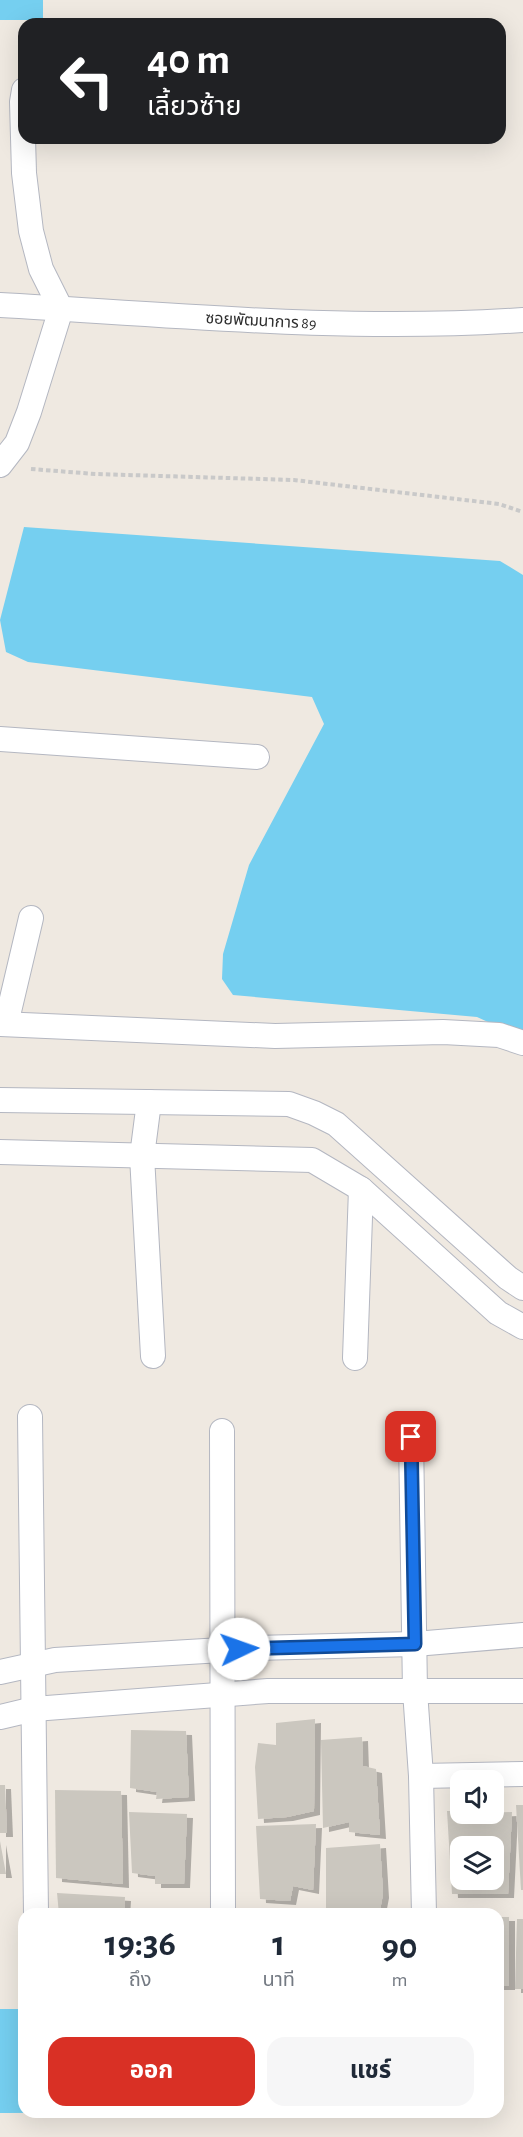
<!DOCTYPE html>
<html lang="th">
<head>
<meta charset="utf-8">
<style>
  body { margin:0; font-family:"Alegreya Sans","Noto Sans Thai",sans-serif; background:#f6f6f7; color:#1f2937; height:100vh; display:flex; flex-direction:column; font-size:22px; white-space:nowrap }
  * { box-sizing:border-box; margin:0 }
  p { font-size:20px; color:#747a83 }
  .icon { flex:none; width:33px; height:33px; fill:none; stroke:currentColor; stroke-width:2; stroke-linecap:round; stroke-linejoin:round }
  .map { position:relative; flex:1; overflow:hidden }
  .panel { position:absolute; left:18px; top:1908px; width:486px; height:210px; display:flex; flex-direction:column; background:#fff; border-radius:18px; box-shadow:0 6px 24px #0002 }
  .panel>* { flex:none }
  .banner { position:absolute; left:18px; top:18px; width:488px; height:126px; border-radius:18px; box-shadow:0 6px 24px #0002; background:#202124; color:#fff; overflow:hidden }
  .controls { position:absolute; left:450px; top:1770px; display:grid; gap:12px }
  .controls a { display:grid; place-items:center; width:54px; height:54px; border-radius:12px; background:#fff; box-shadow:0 6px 24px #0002; font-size:30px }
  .pin { position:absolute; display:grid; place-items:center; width:51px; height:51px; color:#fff; margin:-26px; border-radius:12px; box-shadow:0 3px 9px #0006 }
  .me { position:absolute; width:66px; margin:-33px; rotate:87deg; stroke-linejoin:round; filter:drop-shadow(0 0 4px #0008) }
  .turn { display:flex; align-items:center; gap:21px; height:126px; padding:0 30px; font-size:27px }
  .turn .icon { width:78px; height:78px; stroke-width:2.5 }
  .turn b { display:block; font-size:42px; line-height:51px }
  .eta { display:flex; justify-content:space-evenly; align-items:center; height:102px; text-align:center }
  .eta b { font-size:36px; font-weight:700; line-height:42px }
  .button { display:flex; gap:12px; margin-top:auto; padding:12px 30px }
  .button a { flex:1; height:69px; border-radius:18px; background:#d93025; color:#fff; font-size:24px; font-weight:700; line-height:69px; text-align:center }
  .button a+a { background:#f6f6f7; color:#1f2937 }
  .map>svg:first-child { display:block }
  .water { fill:#75cff0 }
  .building { fill:#cbc7bf; fill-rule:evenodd; filter:url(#shadow) }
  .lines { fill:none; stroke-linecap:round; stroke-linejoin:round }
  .minor-casing { stroke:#b4b7c1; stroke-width:26 }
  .path { stroke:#c9c9c9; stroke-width:4; stroke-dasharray:4.5 3; stroke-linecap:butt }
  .minor { stroke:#fff; stroke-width:24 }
  .route-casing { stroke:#114b97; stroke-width:15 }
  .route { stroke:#1a73e8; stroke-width:10 }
  .labels { text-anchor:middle; stroke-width:4.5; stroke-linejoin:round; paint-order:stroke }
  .street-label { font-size:16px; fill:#2e2e2e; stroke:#fff }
</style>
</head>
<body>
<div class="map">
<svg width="523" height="2137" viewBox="0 0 523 2137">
  <defs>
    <filter id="shadow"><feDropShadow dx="6" dy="4" stdDeviation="0" flood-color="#0004"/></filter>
  </defs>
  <rect width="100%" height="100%" fill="#efe9e1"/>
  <g class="water">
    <rect x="0" y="0" width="43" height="20"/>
    <polygon points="24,527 500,561 523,575 523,1038 477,1017 233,995 222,979 223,954 249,865 324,724 312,697 28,662 6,652 0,620"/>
    <polygon points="0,2009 24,2009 24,2112 295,2112 0,2113"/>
  </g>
  <g class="building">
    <polygon points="315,1719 314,1811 287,1817 258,1819 255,1767 258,1743 276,1745 276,1723"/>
    <polygon points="131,1730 186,1731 189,1797 156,1799 157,1792 130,1788"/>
    <polygon points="362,1737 363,1766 376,1769 380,1835 349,1832 349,1822 323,1828 321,1740"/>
    <polygon points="0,1785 5,1785 7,1833 0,1833"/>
    <polygon points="55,1790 121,1791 123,1884 56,1878"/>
    <polygon points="516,1805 523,1805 523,1890 521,1890"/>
    <path d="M447,1811h13v3l52,-2 -4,82h-56zM460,1846h34v34h-34z"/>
    <polygon points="129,1812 187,1814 184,1884 155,1884 155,1876 132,1873"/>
    <polygon points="316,1824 313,1890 293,1886 290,1901 260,1899 256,1826"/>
    <polygon points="0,1841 6,1874 0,1874"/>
    <polygon points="380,1844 383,1894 380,1910 360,1910 360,1914 326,1914 326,1848"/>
    <polygon points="57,1893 125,1897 124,1914 59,1914"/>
    <polygon points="154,1911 180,1912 180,1914 155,1914"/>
    <rect x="498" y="1917" width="11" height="69"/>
    <polygon points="517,1919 523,1919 523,1989 515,1989"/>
  </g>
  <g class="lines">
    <g class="minor-casing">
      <g id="minor">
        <path d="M0,305c174,10 349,27 523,15"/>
        <polyline points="0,465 17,443 29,412 61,309 41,269 31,231 24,173 22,102 24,90"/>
        <polyline points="0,739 257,757"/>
        <polyline points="0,1024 275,1036 443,1032 499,1035 523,1043"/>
        <polyline points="6,1024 31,918"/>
        <polyline points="0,1100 289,1104 314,1113 336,1124 508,1278 523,1288"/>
        <polyline points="149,1102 142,1156 153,1356"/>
        <polyline points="0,1152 312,1160 361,1189 498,1313 523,1327"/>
        <polyline points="355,1358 361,1189"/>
        <polyline points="30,1417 36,1914"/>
        <polyline points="222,1431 223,1914"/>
        <polyline points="411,1437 415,1691 421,1776 424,1914"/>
        <polyline points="0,1672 55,1660 255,1648 415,1644 523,1635"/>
        <polyline points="0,1717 34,1709 268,1691 523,1691"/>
        <polyline points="421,1776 523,1774"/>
      </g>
    </g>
    <polyline class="path" points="31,469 95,474 294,480 499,504 523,512"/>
    <use href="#minor" class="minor"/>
  </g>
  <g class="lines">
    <g class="route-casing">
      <polyline id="route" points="239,1649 415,1644 411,1437"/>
    </g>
    <use href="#route" class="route"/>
  </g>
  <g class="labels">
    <g class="street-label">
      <text transform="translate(261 320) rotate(3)" y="6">ซอยพัฒนาการ 89</text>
    </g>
  </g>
</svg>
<div class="controls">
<a><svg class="icon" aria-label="sound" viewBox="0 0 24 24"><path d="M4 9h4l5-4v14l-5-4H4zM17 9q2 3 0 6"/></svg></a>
<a><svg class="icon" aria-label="layers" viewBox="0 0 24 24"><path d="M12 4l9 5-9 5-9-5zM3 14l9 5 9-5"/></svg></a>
</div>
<div class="pin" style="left:411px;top:1437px;background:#d93025"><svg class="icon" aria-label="arrive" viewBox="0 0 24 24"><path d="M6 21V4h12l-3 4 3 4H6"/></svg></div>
<svg class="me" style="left:239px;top:1649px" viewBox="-20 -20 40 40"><circle r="19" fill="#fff"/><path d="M0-13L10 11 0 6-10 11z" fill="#1a73e8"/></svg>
<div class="banner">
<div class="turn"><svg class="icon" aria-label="left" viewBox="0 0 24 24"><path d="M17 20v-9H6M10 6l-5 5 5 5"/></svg><div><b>40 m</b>เลี้ยวซ้าย</div></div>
</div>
<section class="panel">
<div class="eta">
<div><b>19:36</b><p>ถึง</p></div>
<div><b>1</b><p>นาที</p></div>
<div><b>90</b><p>m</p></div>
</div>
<div class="button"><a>ออก</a><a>แชร์</a></div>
</section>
</div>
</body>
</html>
